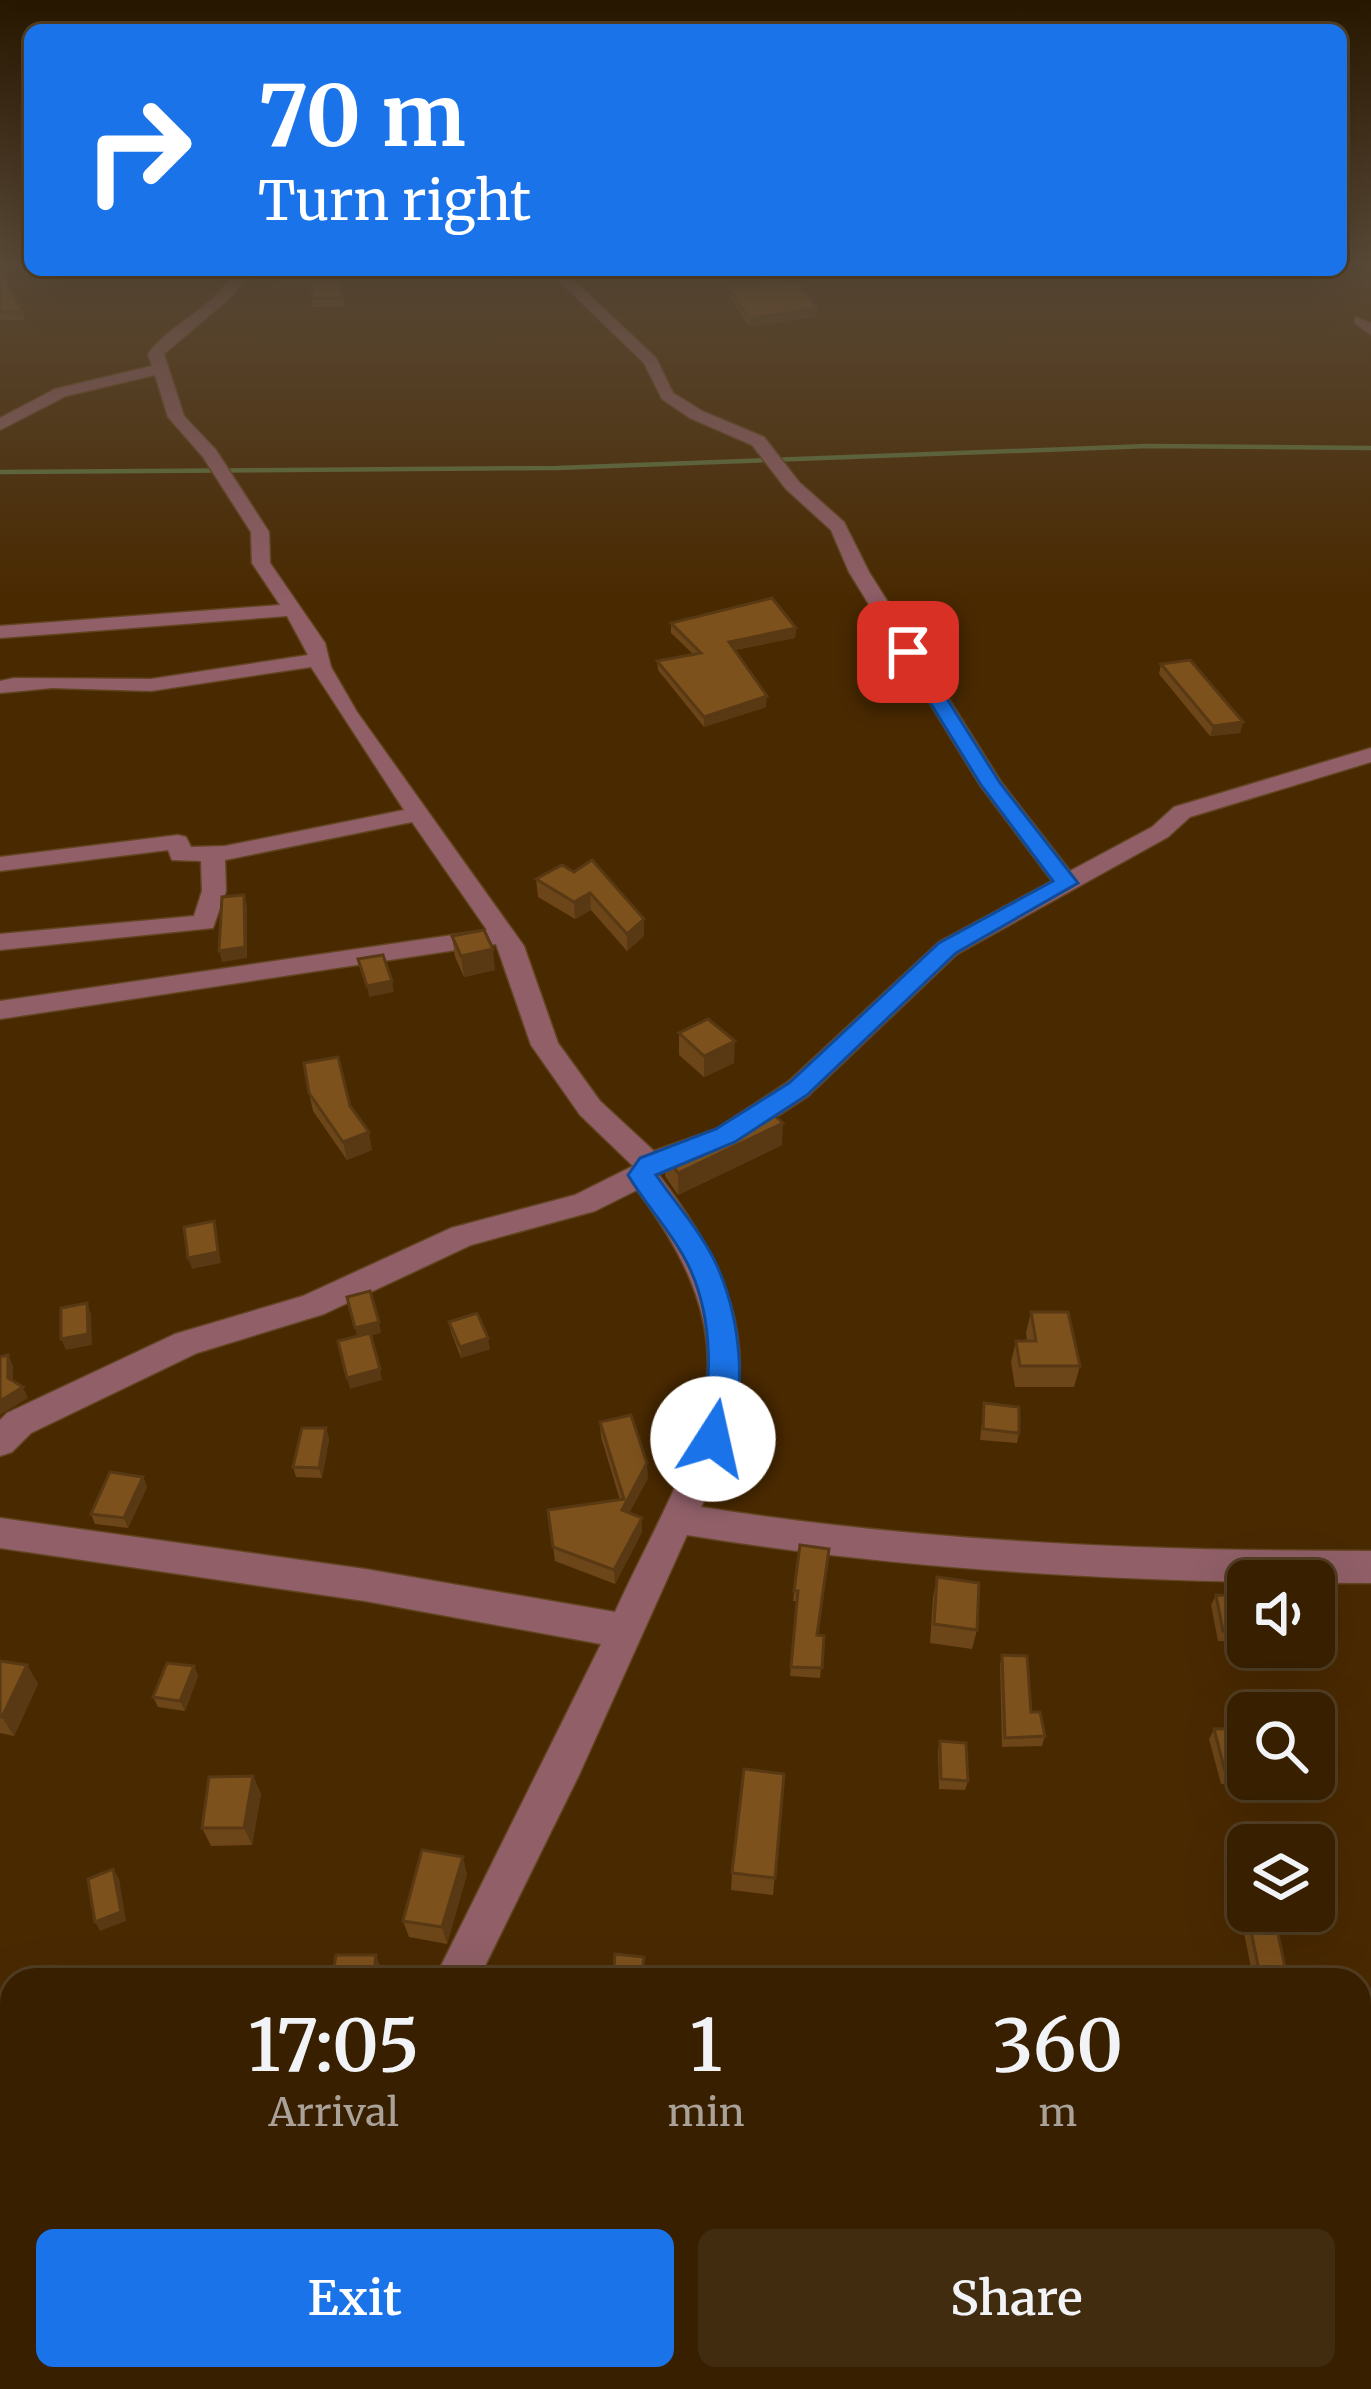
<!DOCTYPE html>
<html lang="en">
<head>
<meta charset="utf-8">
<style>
  body { margin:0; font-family:Merriweather,serif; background:#422c0f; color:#f1f3f6; height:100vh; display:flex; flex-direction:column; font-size:45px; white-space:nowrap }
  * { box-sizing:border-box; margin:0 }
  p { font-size:39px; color:#aaa299 }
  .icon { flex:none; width:66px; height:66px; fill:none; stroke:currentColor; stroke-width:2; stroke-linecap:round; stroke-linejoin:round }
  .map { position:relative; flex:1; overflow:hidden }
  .side { position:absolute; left:0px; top:1968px; width:1371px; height:423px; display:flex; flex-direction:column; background:#371f00; border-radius:36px 36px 0 0; box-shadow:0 12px 48px #0002,0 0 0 3px #513d22 }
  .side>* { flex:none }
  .hud { position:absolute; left:24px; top:24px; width:1323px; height:252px; border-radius:18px; box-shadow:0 12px 48px #0002,0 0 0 3px #513d22; background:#1a73e8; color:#fff; overflow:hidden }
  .fabs { position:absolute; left:1227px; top:1560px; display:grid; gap:24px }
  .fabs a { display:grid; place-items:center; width:108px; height:108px; border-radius:18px; background:#371f00; box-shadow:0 12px 48px #0002,0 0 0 3px #513d22; font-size:60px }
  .pin { position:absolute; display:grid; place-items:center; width:102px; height:102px; color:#fff; margin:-51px; border-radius:24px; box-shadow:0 6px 18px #0006 }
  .me { position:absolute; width:132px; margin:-66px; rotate:10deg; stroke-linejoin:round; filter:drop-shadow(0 0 9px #0008) }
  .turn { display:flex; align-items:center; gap:42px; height:252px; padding:0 36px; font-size:54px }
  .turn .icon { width:156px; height:156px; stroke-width:2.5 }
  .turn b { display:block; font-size:84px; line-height:102px }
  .eta { display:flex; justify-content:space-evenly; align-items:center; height:204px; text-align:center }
  .eta b { font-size:72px; font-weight:600; line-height:84px }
  .cta { display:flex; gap:24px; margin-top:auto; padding:24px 36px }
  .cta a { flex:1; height:138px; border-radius:18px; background:#1a73e8; color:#fff; font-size:48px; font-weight:600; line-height:138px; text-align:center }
  .cta a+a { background:#422c0f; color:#f1f3f6 }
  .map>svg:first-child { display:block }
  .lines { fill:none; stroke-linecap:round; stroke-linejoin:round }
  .stream { stroke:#5f753f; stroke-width:4.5 }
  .minor-casing { stroke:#624520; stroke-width:3 }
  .minor { fill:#905f68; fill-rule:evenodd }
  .wall { fill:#6c4618 }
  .shaded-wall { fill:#583914 }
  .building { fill:#7d511c; stroke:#583914; stroke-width:3 }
  .route { fill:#1a73e8; stroke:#114b97; stroke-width:3 }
</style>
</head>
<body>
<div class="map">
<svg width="1371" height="2389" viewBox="0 0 1371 2389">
  <rect width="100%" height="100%" fill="#492900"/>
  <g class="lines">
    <polyline class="stream" points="0,472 557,468 1148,446 1371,448"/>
    <g class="minor-casing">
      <g id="minor">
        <path d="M235,270h14l-17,26 -68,58 20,62 32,34 53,82 1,31 55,80 6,24 26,45 167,234 34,97 42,58 54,50 62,-22 72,-47 151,-140 113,-61 -72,-96 -131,-213 -18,-42 -45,-41 -34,-44 -62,-27 -28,-19 -18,-36 -96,-93h15l93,88 17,35 29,18 62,26 35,45 45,40 25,50 132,210 69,89 82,-44 22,-20 197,-59v14l-181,55 -22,20 -211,117 -149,142 -72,47 -78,31c88,115 109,201 43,333 222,35 445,44 670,44v32c-224,0 -457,-11 -684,-48l-108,240 -101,205h-44l167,-336 -236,-43 -365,-53v-30l365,51 250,43c77,-168 153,-247 22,-422l-42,21 -124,34 -147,69 -127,39 -166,80 -19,19 -12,4v-36l7,-7 168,-79 128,-38 148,-68 124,-33 58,-29 -53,-51 -49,-70 -35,-101 -496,75v-18l487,-71 -75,-108 -187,38 1,31 -13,37 -213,22v-16l194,-18 8,-25 -1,-30 -29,-1 -4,-10 -168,21v-14l178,-22 8,2 5,10 34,-1 179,-36 -93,-143 -160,24 -99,-3 -52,5v-12l14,-3 137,1 157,-24 -21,-39 -287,22v-12l280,-21 -28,-42 -1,-31 -48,-75 -35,-40 -13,-42 -89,21 -66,34v-12l55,-29 97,-23 -4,-12c24,-33 70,-47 87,-84z"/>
        <polygon points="1355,317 1371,323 1371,335 1355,323"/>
        <polygon points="1371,2043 1371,2089 1359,2091 1359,2045"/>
        <polygon points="249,2379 320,2379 316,2389 245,2389"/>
      </g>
    </g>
    <use href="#minor" class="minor"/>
  </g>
  <g class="wall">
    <polygon points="0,268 22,312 25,320 0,320"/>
    <polygon points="338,270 344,306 313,307 311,286 272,288"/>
    <polygon points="730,289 817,316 749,327 730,297"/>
    <polygon points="671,623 796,628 795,638 735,650 766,707 704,727 658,670 657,661 693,654 671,633"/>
    <polygon points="1161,664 1243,722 1240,733 1210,736 1159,674"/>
    <polygon points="574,872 644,919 644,936 627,951 591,910 575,919 538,897 536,879"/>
    <polygon points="452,936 495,970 464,977 455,957"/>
    <polygon points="679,1033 734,1063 704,1077 679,1055"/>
    <polygon points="309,1093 350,1106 372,1150 347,1160 313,1111"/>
    <polygon points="782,1145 678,1195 665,1176 665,1155"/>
    <polygon points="1031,1312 1080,1366 1074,1387 1015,1387 1011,1362 1016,1341 1027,1341 1026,1333"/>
    <polygon points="449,1322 490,1349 461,1358 451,1332"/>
    <polygon points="984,1403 1019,1433 1017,1443 980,1440"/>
    <polygon points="600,1422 648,1478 629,1513 642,1532 615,1584 555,1561 548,1510 620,1500 601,1437"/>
    <polygon points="326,1428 329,1439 322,1478 296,1477 293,1467"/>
    <polygon points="143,1477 147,1487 128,1528 95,1524 91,1514"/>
    <polygon points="800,1545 817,1636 824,1636 820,1678 790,1676 797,1601 793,1601"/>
    <polygon points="937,1577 977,1630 972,1649 930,1643 933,1597"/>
    <polygon points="1216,1595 1248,1616 1247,1642 1218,1641 1211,1605"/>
    <polygon points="1002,1655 1045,1736 1042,1746 1002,1747 1000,1664"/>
    <polygon points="0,1661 27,1665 38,1684 14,1736 0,1733"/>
    <polygon points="194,1666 198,1676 185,1711 158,1707 153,1697"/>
    <polygon points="1248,1728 1248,1779 1258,1779 1256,1783 1221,1784 1209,1739 1214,1729"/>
    <polygon points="940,1741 968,1781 965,1790 939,1789 938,1750"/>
    <polygon points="784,1774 773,1895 731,1890 732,1873"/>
    <polygon points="253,1776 261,1794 252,1845 211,1846 202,1828"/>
    <polygon points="1234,1849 1286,1971 1281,1979 1253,1978 1229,1858"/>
    <polygon points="467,1874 447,1944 409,1937 403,1921"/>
  </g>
  <g class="shaded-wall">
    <polygon points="311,278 313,286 272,288 271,280"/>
    <polygon points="817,308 817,316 749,327 749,319"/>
    <polygon points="796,628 795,638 729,651 729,642"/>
    <polygon points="767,696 766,707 704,727 704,717"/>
    <polygon points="1243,722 1240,733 1210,736 1213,726"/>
    <polygon points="590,893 591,910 575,919 574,902"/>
    <polygon points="244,895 247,906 247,958 222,962 219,951"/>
    <polygon points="644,919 644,936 627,951 627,934"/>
    <polygon points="493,949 495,970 464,977 461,956"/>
    <polygon points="392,981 394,992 369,997 367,986"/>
    <polygon points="735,1041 734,1063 704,1077 704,1056"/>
    <polygon points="783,1123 782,1145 678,1195 678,1173"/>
    <polygon points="369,1132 372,1150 347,1160 343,1142"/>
    <polygon points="214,1221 221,1263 192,1269 188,1258"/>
    <polygon points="87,1303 91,1314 92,1345 66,1350 61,1339"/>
    <polygon points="379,1322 381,1333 358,1339 355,1328"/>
    <polygon points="488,1338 490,1349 461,1358 460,1347"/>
    <polygon points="8,1355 13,1366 13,1388 8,1378"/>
    <polygon points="380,1369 382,1380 350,1389 347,1378"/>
    <polygon points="23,1387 28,1398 0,1415 0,1401"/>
    <polygon points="326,1428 329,1439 322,1478 319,1468"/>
    <polygon points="647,1463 648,1478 623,1525 622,1510"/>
    <polygon points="143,1477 147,1487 128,1528 124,1518"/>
    <polygon points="642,1518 642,1532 615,1584 614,1570"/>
    <polygon points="27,1665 38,1684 14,1736 2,1717"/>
    <polygon points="194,1666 198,1676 185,1711 180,1701"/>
    <polygon points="253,1776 261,1794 252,1845 244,1828"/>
    <polygon points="463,1857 467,1874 447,1944 442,1927"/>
    <polygon points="113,1869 119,1878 126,1921 100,1931 95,1922"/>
    <polygon points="376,1955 382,1971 381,1980 373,1980"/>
  </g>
  <g class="building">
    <polygon points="0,268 22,312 0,312"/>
    <polygon points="269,270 338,270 343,298 312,299 311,278 271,280"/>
    <polygon points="798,284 817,308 749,319 730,289"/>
    <polygon points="772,598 796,628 729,642 767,696 704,717 657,661 701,653 671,623"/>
    <polygon points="1190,660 1243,722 1213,726 1161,664"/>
    <polygon points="592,860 644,919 627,934 590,893 574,902 536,879 562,865 574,872"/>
    <polygon points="244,895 245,947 219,951 222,897"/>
    <polygon points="484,930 493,949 461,956 452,936"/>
    <polygon points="383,955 392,981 367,986 358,959"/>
    <polygon points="708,1019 735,1041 704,1056 679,1033"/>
    <polygon points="338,1057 350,1106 369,1132 343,1142 309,1093 304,1063"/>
    <polygon points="767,1108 783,1123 678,1173 665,1155 738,1126"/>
    <polygon points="214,1221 218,1252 188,1258 184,1227"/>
    <polygon points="370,1291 379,1322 355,1328 347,1297"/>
    <polygon points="87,1303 88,1334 61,1339 61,1308"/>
    <polygon points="1031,1312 1068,1312 1080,1366 1020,1366 1016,1341 1036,1341"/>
    <polygon points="477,1313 488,1338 460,1347 449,1322"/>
    <polygon points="370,1333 380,1369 347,1378 338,1341"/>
    <polygon points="8,1355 8,1378 23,1387 0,1401 0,1357"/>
    <polygon points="984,1403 1019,1407 1019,1433 983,1429"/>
    <polygon points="631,1415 647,1463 622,1510 642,1518 614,1570 553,1547 548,1510 624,1499 600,1422"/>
    <polygon points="302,1428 326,1428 319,1468 293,1467"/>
    <polygon points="110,1472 143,1477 124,1518 91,1514"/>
    <polygon points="800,1545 829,1549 817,1635 824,1636 822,1668 791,1667 798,1591 794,1591"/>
    <polygon points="937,1577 979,1583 977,1630 934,1624"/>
    <polygon points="1216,1595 1244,1596 1248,1616 1248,1632 1223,1631"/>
    <polygon points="1002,1655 1027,1656 1031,1712 1040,1712 1045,1736 1005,1738"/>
    <polygon points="0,1661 27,1665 2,1717 0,1716"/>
    <polygon points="167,1663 194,1666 180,1701 153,1697"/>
    <polygon points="1248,1728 1248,1774 1226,1775 1214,1729"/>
    <polygon points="940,1741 966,1743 968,1781 941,1779"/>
    <polygon points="744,1769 784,1774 775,1878 732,1873"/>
    <polygon points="253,1776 244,1828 202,1828 209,1777"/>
    <polygon points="1246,1845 1248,1851 1248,1911 1273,1911 1286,1971 1259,1970 1234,1849"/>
    <polygon points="422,1850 463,1857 442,1927 403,1921"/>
    <polygon points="113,1869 121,1912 95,1922 88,1879"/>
    <polygon points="615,1954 644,1957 641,1980 613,1980"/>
    <polygon points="336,1955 376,1955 373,1980 332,1980"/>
  </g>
  <linearGradient id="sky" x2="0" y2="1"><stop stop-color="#281700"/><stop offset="0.44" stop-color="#594937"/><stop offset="1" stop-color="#594937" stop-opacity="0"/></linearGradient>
  <rect width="1371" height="600" fill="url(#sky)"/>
  <path class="route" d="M902,648h13l85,135 78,100 -122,70 -149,142 -72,47 -79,33c20,29 48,60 62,93 22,51 32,129 6,180l-11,4 -15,-13c15,-52 15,-118 -7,-168 -15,-34 -44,-64 -63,-96l12,-17 76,-29 73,-46 150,-140 114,-62 -72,-96 -82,-133z"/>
</svg>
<div class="fabs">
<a><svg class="icon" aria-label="sound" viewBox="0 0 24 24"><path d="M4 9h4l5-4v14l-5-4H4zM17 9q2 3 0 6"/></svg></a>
<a><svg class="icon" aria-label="search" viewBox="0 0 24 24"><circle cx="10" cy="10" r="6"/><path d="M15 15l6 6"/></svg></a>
<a><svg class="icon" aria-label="layers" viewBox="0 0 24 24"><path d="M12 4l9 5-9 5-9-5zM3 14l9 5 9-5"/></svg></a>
</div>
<div class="pin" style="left:908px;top:652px;background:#d93025"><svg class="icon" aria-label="arrive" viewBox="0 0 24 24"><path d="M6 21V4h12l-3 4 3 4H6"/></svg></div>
<svg class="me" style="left:713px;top:1439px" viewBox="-20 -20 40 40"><circle r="19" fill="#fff"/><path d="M0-13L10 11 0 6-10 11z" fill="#1a73e8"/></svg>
<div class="hud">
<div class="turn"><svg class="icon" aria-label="right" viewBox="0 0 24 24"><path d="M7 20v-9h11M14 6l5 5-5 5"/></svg><div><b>70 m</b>Turn right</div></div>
</div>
<section class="side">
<div class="eta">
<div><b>17:05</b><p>Arrival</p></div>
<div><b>1</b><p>min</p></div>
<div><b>360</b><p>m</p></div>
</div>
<div class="cta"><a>Exit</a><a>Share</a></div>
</section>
</div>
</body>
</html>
